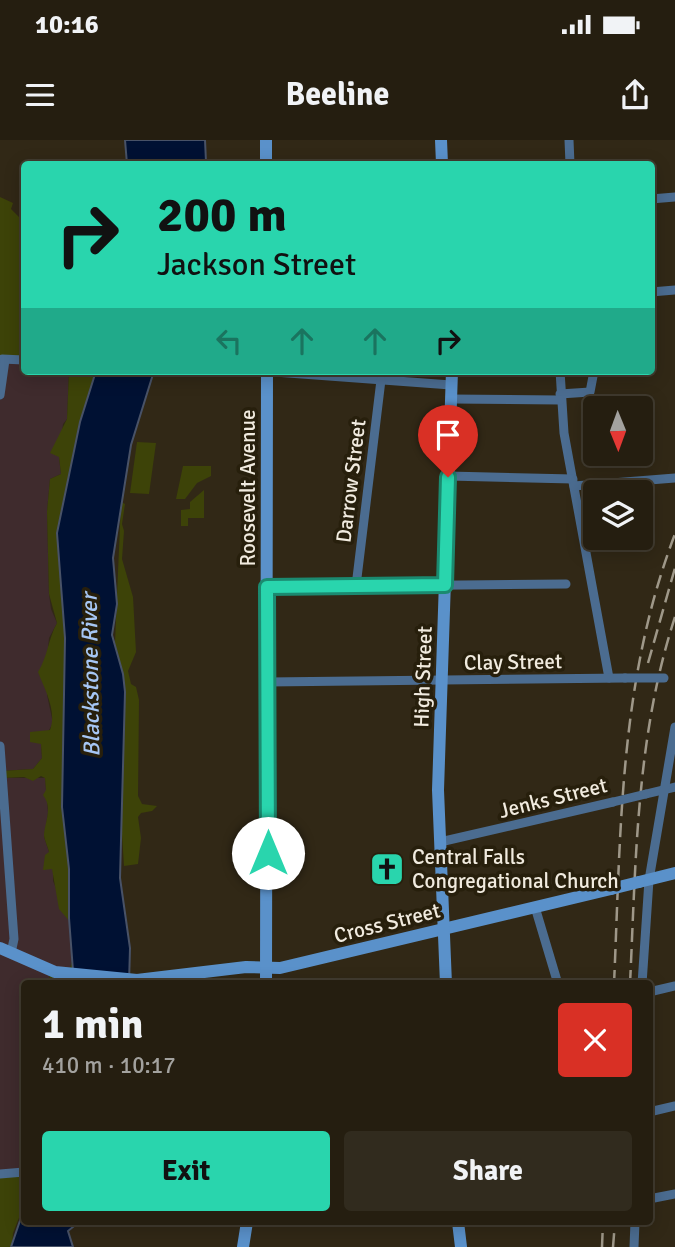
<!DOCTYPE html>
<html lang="en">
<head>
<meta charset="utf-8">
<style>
  body { margin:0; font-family:Signika,sans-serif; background:#312b1e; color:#f1f3f6; height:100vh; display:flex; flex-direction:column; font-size:26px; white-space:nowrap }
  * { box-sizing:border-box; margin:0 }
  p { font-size:23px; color:#a3a29f }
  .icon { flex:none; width:38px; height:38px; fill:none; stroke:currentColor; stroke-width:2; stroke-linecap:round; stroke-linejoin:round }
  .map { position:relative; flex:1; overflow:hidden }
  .panel { position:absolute; left:21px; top:840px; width:632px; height:245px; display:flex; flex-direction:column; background:#251e10; border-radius:7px; box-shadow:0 4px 18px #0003,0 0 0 2px #423c30 }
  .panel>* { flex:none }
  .banner { position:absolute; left:21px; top:21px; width:634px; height:214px; border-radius:7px; box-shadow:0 4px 18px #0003,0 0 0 2px #423c30; background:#29d5ad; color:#111; overflow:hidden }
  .needle { width:46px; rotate:179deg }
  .tools { position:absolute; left:583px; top:256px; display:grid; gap:14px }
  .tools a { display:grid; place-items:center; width:70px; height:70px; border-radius:7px; background:#251e10; box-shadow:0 4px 18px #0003,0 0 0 2px #423c30; font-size:35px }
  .pin { position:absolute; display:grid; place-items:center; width:60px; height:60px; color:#fff; margin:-72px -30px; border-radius:50% 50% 50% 0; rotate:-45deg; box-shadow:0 0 7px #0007 }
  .pin .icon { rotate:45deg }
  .me { position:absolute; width:77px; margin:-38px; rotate:0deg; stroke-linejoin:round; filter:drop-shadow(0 0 5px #0008) }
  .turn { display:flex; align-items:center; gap:24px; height:147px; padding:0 21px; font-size:32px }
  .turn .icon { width:91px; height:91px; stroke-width:2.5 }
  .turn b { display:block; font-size:49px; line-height:60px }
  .lanes { display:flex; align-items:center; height:66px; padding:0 21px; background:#0003; justify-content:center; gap:35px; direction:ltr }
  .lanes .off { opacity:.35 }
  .round { display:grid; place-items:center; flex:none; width:74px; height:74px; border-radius:7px; background:#312b1e }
  .summary { display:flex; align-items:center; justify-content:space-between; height:119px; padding:0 21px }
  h1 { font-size:42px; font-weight:700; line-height:52px }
  .button { display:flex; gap:14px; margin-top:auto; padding:14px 21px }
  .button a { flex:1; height:80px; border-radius:7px; background:#29d5ad; color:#111; font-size:28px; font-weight:700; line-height:80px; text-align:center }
  .button a+a { background:#312b1e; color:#f1f3f6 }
  .status { display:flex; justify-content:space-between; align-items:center; height:49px; padding:0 35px; background:#251e10; direction:ltr }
  .status svg { height:19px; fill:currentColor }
  header { display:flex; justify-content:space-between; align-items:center; height:91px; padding:0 21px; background:#251e10; font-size:32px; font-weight:700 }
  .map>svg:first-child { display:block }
  .industrial { fill:#3f2b2d }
  .green { fill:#3d4308 }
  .water { fill:#013; stroke:#485267; stroke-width:2 }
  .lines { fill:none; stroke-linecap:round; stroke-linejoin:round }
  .street { stroke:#4b6c90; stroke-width:9 }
  .secondary { stroke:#5a91ca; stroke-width:12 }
  .rail { stroke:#9f9889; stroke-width:2.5; stroke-dasharray:14 7; stroke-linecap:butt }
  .street-bridge { stroke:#4b6c90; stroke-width:9 }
  .secondary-bridge { stroke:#5a91ca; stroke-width:12 }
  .route-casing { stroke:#1b8a70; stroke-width:18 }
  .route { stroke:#29d5ad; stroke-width:12 }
  .labels { text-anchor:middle; stroke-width:7; stroke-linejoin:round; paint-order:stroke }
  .street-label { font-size:21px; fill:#f1ebdf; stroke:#271f0c }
  .poi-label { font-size:21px; fill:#f1ebdf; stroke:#271f0c; text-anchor:start }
  .water-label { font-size:23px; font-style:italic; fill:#a6c6f4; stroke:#271f0c }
</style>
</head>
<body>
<div class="status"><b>10:16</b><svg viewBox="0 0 49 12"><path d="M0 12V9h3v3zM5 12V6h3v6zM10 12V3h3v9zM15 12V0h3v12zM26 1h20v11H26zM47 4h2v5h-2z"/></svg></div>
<header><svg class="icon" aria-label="menu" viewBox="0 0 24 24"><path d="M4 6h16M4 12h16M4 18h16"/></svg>Beeline<svg class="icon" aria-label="share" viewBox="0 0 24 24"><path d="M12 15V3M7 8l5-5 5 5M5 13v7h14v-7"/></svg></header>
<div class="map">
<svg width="675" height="1107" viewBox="0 0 675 1107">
  <rect width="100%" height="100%" fill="#312816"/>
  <g class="industrial">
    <polygon points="0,217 24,218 24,231 69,231 67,279 63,284 59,317 61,334 50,339 47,372 49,454 51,469 57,483 49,498 47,518 47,555 53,583 41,604 42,618 33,629 1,631 0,633"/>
    <polygon points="0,635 2,638 45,638 48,673 44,697 49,712 47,728 53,729 53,741 70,782 75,812 70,828 50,829 49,843 24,844 24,1031 0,1034"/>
  </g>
  <g class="green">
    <polygon points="0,57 13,63 11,69 24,82 24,218 0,217"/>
    <path d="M69,231h29l-16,612h-33l1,-14 20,-1 5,-16 -5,-30 -11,-13 -7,-40 -9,1 2,-15 4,-3c-1,-5 -5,-13 -5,-17 1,-14 9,-27 -1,-40l3,-5 -1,-12 -4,-2 -8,5 -9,-4 -22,1 -1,-7 32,-2 9,-11 -1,-14 -11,-2v-10l20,-2c7,-19 -5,-40 -12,-58 10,-16 10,-33 19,-49l-8,-29 -2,-82 3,-33 11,-5 -2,-17 -9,-4 17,-34z"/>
    <polygon points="137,302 156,303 149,354 130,353"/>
    <polygon points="183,326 211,326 211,336 197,343 185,359 176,359"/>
    <polygon points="204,350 204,378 188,378 188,386 181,386 181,370 190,369 190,362"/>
    <polygon points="121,362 125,364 122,384 124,391 122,419 133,457 136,512 128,531 131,544 136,547 139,560 138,656 142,664 157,666 152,671 141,673 138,677 141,698 138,724 124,726 120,664 122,574 115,503"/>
    <polygon points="24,1031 24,1065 13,1093 12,1107 0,1107 0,1034"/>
  </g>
  <g class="water">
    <polygon points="125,0 205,0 206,22 204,24 127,24"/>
    <polygon points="96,231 154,231 131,305 113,418 117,464 112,495 123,534 125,552 120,738 130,808 129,843 74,844 69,778 69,729 62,667 65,498 57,393 80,282"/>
    <polygon points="24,1069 24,1082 79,1082 68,1091 73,1107 11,1107"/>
  </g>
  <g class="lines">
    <g class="street">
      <polyline points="569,0 570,24"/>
      <polyline points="651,59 675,57"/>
      <polyline points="651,152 675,150"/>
      <polyline points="2,219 24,220"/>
      <polyline points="261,231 451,245"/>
      <polyline points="560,231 564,293 609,538"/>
      <polyline points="560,254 590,252 594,231"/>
      <polyline points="0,255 5,220"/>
      <polyline points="451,259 560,260"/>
      <polyline points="448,336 573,339"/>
      <polyline points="574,346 675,338"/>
      <polyline points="356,446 381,240"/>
      <polyline points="267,447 566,444"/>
      <polyline points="267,542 625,538"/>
      <polyline points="0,606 14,799 11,813"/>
      <polyline points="646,654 675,647"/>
      <polyline points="440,702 613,662"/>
      <polyline points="535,767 558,844"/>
      <polyline points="642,844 649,740 675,587"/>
      <polyline points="649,852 675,846"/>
      <polyline points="649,972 675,966"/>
      <polyline points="0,1034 24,1032"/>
      <polyline points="649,1059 675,1054"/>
      <polyline points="634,1107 635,1082"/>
    </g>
    <g class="secondary">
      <polyline points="266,0 266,24"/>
      <polyline points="441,0 442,24"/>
      <polyline points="639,742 675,733"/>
      <polyline points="0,808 55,832 137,840 246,827 280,828 611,749"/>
      <polyline points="266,844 267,231"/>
      <polyline points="446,844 438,650 452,231"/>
      <polyline points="458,1082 461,1107"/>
      <polyline points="243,1107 247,1082"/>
    </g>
    <g class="rail">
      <polyline points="648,523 675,428"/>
      <path d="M614,844c7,-156 5,-303 61,-450"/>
      <path d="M630,844c6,-124 6,-248 45,-367"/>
      <polyline points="602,1107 603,1082"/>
      <polyline points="613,1107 615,1082"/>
    </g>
    <g class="street-bridge">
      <polyline points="625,538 664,538"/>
      <polyline points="613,662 646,654"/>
    </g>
    <polyline class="secondary-bridge" points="611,749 639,742"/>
  </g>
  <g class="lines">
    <g class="route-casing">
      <polyline id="route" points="268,713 267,447 445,445 448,337"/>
    </g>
    <use href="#route" class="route"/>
  </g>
  <defs>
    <g id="church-square" transform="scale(1.75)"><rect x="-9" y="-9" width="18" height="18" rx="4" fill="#29d5ad" stroke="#271f0c"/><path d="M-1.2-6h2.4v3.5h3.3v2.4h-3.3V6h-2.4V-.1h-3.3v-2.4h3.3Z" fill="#111"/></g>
  </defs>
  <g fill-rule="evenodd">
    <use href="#church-square" x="387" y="729"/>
  </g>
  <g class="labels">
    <g class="street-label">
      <text transform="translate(351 341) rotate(-83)" y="7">Darrow Street</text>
      <text transform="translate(248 348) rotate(-90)" y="7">Roosevelt Avenue</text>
      <text transform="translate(513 522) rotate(-1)" y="7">Clay Street</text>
      <text transform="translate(423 537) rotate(-88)" y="7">High Street</text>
      <text transform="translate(553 658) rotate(-14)" y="7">Jenks Street</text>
      <text transform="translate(387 783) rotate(-14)" y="7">Cross Street</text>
    </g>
    <g class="poi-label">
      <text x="412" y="724">Central Falls<tspan x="412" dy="24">Congregational Church</tspan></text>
    </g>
    <g class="water-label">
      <text transform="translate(90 535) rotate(-91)" y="8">Blackstone River</text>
    </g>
  </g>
</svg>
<div class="tools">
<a><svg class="needle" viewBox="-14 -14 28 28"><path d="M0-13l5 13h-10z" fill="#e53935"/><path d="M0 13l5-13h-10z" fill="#a3a29f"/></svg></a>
<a><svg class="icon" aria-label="layers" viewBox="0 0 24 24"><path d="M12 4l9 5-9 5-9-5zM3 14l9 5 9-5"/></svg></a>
</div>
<div class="pin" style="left:448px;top:337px;background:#d93025"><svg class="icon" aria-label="arrive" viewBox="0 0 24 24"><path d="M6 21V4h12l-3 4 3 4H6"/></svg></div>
<svg class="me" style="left:268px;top:713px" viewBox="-20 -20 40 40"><circle r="19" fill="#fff"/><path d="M0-13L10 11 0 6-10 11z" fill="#29d5ad"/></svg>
<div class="banner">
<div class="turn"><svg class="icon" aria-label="right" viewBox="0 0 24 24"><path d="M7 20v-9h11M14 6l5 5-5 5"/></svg><div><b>200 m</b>Jackson Street</div></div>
<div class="lanes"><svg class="icon off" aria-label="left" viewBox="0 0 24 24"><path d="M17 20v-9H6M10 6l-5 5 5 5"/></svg><svg class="icon off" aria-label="ahead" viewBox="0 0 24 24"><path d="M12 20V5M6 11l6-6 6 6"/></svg><svg class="icon off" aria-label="ahead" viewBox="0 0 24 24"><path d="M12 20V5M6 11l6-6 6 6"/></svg><svg class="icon" aria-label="right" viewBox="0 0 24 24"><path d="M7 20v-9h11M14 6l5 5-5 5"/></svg></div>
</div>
<section class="panel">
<div class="summary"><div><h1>1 min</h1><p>410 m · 10:17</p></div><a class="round" style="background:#d93025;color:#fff"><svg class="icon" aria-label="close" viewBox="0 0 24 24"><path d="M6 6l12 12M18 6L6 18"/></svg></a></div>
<div class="button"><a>Exit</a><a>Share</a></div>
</section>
</div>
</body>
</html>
